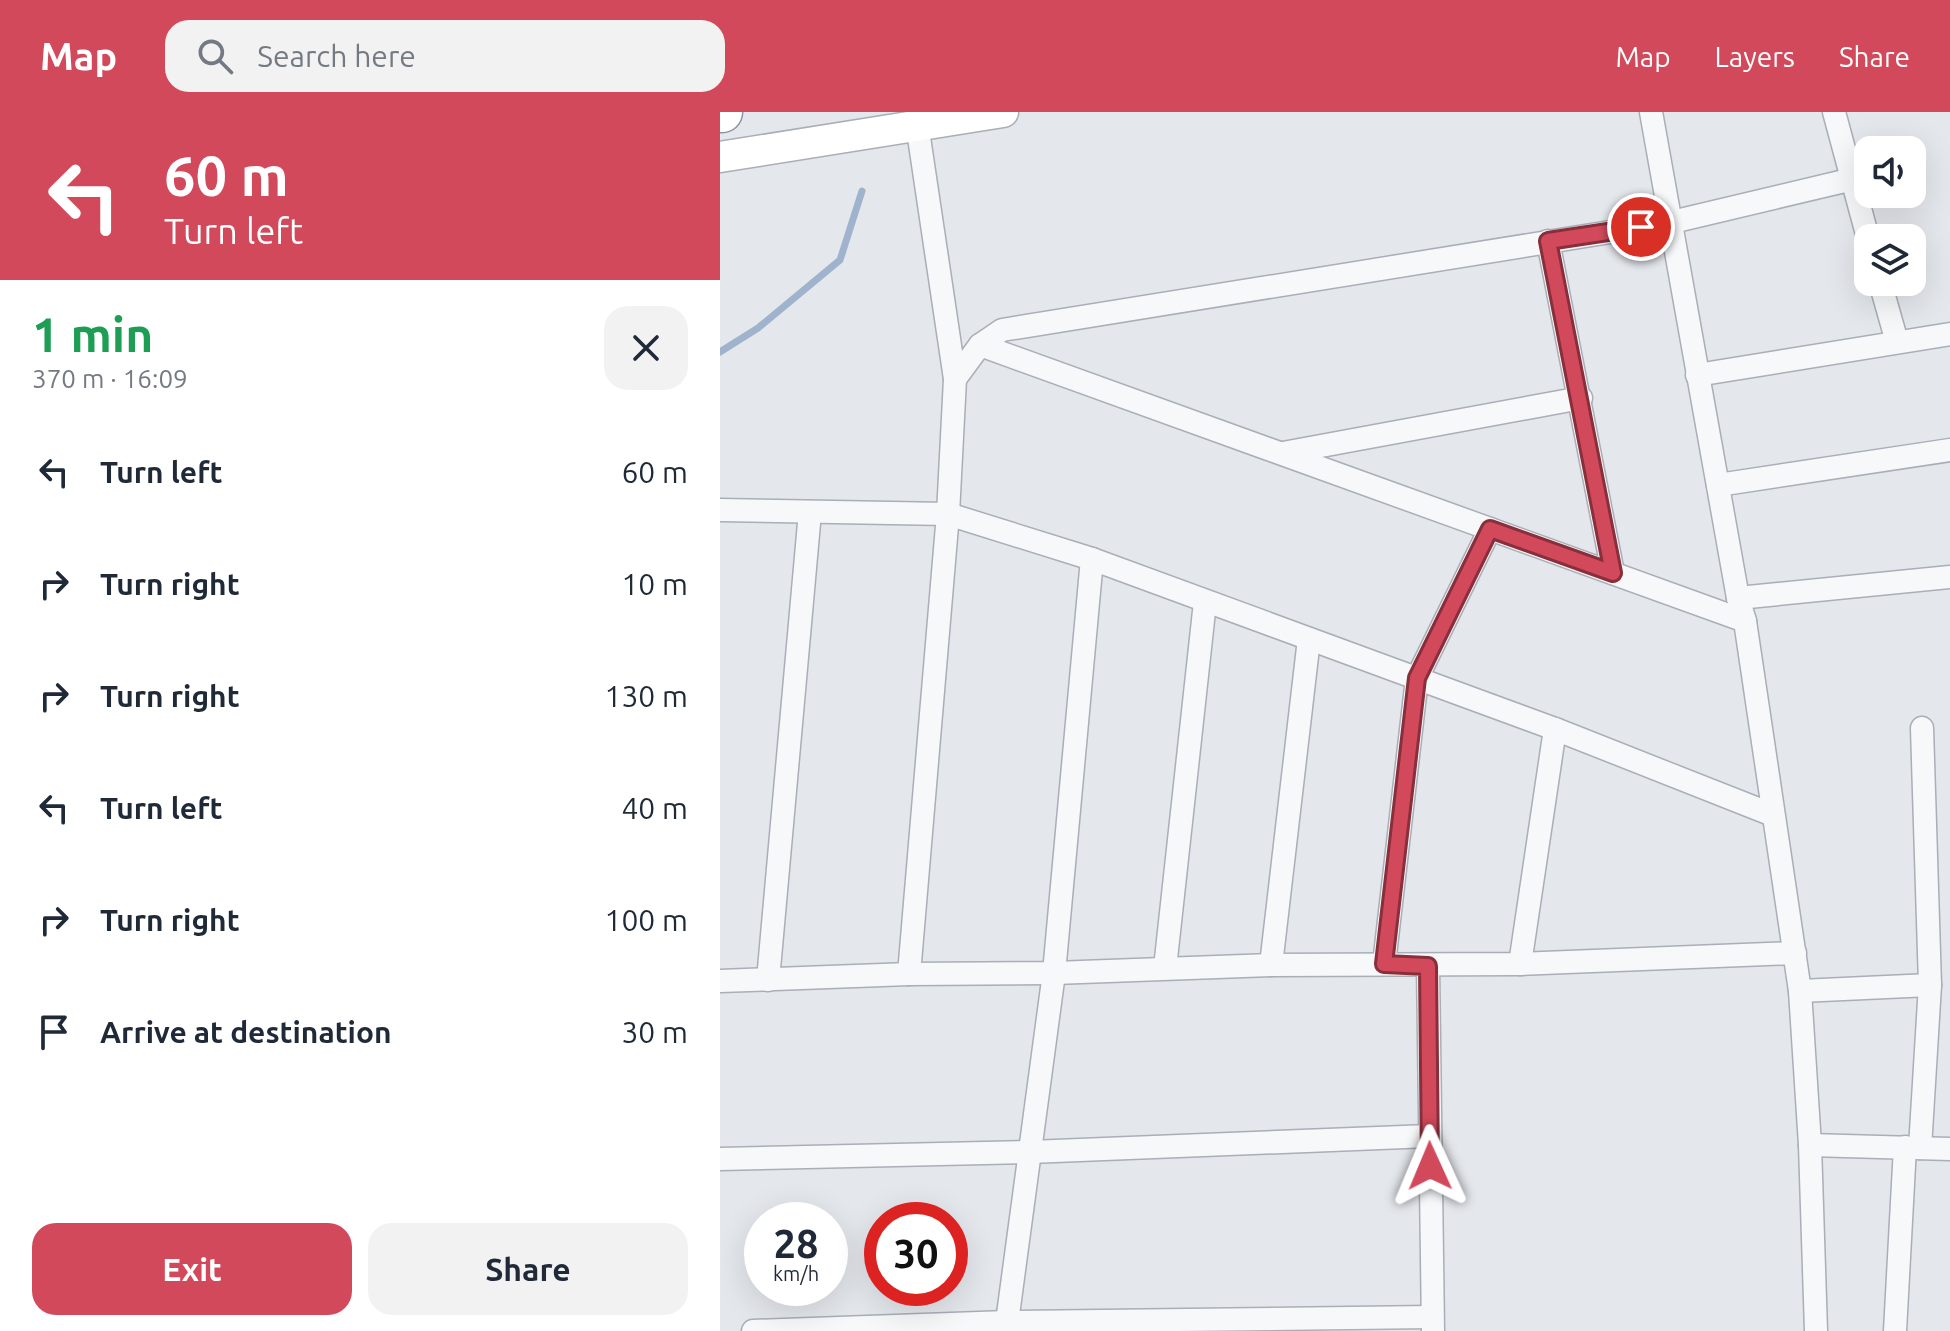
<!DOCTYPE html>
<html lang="en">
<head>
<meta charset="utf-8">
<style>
  body { margin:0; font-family:Ubuntu,sans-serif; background:#f2f2f3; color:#1f2937; height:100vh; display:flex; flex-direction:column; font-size:30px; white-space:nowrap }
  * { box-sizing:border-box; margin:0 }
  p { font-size:26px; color:#747a83 }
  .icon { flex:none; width:44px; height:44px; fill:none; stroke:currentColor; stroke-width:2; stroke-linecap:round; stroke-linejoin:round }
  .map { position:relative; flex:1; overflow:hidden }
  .side { display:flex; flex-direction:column; background:#fff; width:720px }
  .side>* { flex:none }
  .banner { background:#d1495b; color:#fff; overflow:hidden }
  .fabs { position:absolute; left:1134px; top:24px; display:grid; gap:16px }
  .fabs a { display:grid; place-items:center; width:72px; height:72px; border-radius:16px; background:#fff; box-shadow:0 8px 32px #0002; font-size:40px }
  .speed { position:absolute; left:24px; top:1090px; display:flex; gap:16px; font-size:40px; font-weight:700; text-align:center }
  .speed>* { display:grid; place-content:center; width:104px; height:104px; border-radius:50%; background:#fff; box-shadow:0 8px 32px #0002; line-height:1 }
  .speed small { font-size:20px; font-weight:400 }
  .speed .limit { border:12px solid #d22; background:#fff; color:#111 }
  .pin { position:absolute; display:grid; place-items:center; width:68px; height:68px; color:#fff; margin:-34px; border:4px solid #fff; border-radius:50%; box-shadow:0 2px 8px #0007 }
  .me { position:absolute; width:88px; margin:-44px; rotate:359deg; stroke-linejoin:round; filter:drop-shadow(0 0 6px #0008) }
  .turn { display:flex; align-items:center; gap:28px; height:168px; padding:0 32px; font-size:36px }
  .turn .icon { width:104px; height:104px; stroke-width:2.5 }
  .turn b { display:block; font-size:56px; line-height:68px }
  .round { display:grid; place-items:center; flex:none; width:84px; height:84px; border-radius:24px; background:#f2f2f3 }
  .overview { display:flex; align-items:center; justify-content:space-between; height:136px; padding:0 32px }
  h1 { font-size:48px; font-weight:700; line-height:60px; color:#1e9e55 }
  .cta { display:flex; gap:16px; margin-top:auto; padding:16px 32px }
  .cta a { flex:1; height:92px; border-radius:24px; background:#d1495b; color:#fff; font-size:32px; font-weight:700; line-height:92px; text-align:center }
  .cta a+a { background:#f2f2f3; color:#1f2937 }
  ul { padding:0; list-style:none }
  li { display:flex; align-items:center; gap:24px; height:112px; padding:0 32px }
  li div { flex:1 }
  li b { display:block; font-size:30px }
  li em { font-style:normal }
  header { display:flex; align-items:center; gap:48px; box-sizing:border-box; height:112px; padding:0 40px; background:#d1495b; color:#fff }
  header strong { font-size:38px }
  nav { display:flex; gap:44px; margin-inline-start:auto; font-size:28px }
  .search { width:560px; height:72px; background:#f2f2f3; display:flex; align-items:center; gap:20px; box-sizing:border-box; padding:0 28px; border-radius:24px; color:#747a83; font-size:30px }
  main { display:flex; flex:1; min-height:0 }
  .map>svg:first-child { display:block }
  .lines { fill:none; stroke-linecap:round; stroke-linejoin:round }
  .stream { stroke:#9fb4cc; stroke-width:7 }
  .street-casing { stroke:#a9aeb7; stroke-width:25 }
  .secondary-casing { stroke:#a9aeb7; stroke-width:33 }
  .highway-casing { stroke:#8b94a3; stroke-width:43 }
  .street { stroke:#f7f8fa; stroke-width:22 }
  .secondary { stroke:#fff; stroke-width:30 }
  .highway { stroke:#fff; stroke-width:40 }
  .route-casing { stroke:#882f3b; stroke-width:20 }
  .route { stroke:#d1495b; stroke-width:14 }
</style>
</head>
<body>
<header>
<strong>Map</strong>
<div class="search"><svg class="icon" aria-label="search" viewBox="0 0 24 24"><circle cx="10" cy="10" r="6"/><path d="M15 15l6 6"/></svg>Search here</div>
<nav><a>Map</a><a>Layers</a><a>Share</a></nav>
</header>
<main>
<section class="side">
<div class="banner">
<div class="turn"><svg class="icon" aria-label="left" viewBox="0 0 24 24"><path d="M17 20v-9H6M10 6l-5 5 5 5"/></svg><div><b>60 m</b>Turn left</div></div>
</div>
<div class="overview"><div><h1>1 min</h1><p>370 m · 16:09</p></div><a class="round"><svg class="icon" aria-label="close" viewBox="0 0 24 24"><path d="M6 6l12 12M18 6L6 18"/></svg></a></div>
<ul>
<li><svg class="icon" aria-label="left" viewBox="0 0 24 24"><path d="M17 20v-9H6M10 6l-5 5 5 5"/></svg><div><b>Turn left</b></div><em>60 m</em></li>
<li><svg class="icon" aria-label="right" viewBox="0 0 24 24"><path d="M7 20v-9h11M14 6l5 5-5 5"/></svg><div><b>Turn right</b></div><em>10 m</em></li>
<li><svg class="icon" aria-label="right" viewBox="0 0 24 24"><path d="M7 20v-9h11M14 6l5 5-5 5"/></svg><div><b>Turn right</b></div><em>130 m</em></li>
<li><svg class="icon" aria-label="left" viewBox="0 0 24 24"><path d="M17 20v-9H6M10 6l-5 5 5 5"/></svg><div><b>Turn left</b></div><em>40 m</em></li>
<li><svg class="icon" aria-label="right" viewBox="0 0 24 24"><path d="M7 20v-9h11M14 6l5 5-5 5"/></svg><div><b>Turn right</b></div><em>100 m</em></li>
<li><svg class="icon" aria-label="arrive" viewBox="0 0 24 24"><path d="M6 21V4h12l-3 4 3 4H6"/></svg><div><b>Arrive at destination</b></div><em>30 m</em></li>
</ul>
<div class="cta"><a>Exit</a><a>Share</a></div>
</section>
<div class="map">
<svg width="1230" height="1219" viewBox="0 0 1230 1219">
  <rect width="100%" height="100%" fill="#e4e7ec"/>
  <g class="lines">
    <polyline class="stream" points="0,240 38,216 120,148 142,79"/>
    <g class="street-casing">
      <g id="street">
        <polyline points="931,0 1018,486 1025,509 1080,879 1090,1033 1096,1219"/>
        <polyline points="1114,0 1148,126"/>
        <polyline points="197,12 235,267"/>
        <polyline points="828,129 893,461"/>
        <polyline points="1160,170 1177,230"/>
        <polyline points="260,233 1025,509"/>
        <polyline points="977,263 1230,222"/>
        <polyline points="563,341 861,286"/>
        <polyline points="998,373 1230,338"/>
        <polyline points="0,398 228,402 372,447 835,617 1053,703"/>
        <polyline points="1018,486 1230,465"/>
        <polyline points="664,852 697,566 770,417"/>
        <polyline points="800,852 835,617"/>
        <polyline points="551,853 589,527"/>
        <polyline points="708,854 713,1219"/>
        <polyline points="445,856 485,490"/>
        <polyline points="189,862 228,402 235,267 260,233 282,218 952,110 1133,67"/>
        <polyline points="48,868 90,400"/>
        <polyline points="0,869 189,862 334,861 551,853 800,852 1075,841"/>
        <polyline points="1080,879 1210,873"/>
        <polyline points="1090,1033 1230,1037"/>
        <polyline points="1200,1036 1210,873 1202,616"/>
        <polyline points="0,1047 310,1040 709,1024"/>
        <polyline points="287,1210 334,861 372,447"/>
        <polyline points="33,1219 287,1210 712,1205"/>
        <polyline points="1175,1219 1185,1035"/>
      </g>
    </g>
    <g class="secondary-casing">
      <polyline id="secondary" points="0,45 283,0"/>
    </g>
    <g class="highway-casing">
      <polyline id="highway" points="0,0 2,0"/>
    </g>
    <use href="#street" class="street"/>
    <use href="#secondary" class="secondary"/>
    <use href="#highway" class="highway"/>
  </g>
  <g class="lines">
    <g class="route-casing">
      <polyline id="route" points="710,1054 708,854 664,852 697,566 770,417 893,461 828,129 921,115"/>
    </g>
    <use href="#route" class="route"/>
  </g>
</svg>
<div class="fabs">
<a><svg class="icon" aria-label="sound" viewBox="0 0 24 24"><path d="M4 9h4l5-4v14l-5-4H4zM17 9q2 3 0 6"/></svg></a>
<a><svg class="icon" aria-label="layers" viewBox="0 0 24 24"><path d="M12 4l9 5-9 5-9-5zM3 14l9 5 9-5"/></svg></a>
</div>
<div class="speed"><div>28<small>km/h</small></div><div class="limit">30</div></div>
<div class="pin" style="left:921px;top:115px;background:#d93025"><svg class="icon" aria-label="arrive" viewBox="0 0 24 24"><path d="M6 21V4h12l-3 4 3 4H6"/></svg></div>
<svg class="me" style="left:710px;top:1054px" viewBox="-20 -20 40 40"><path d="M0-17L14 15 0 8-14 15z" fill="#d1495b" stroke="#fff" stroke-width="4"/></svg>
</div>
</main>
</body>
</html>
